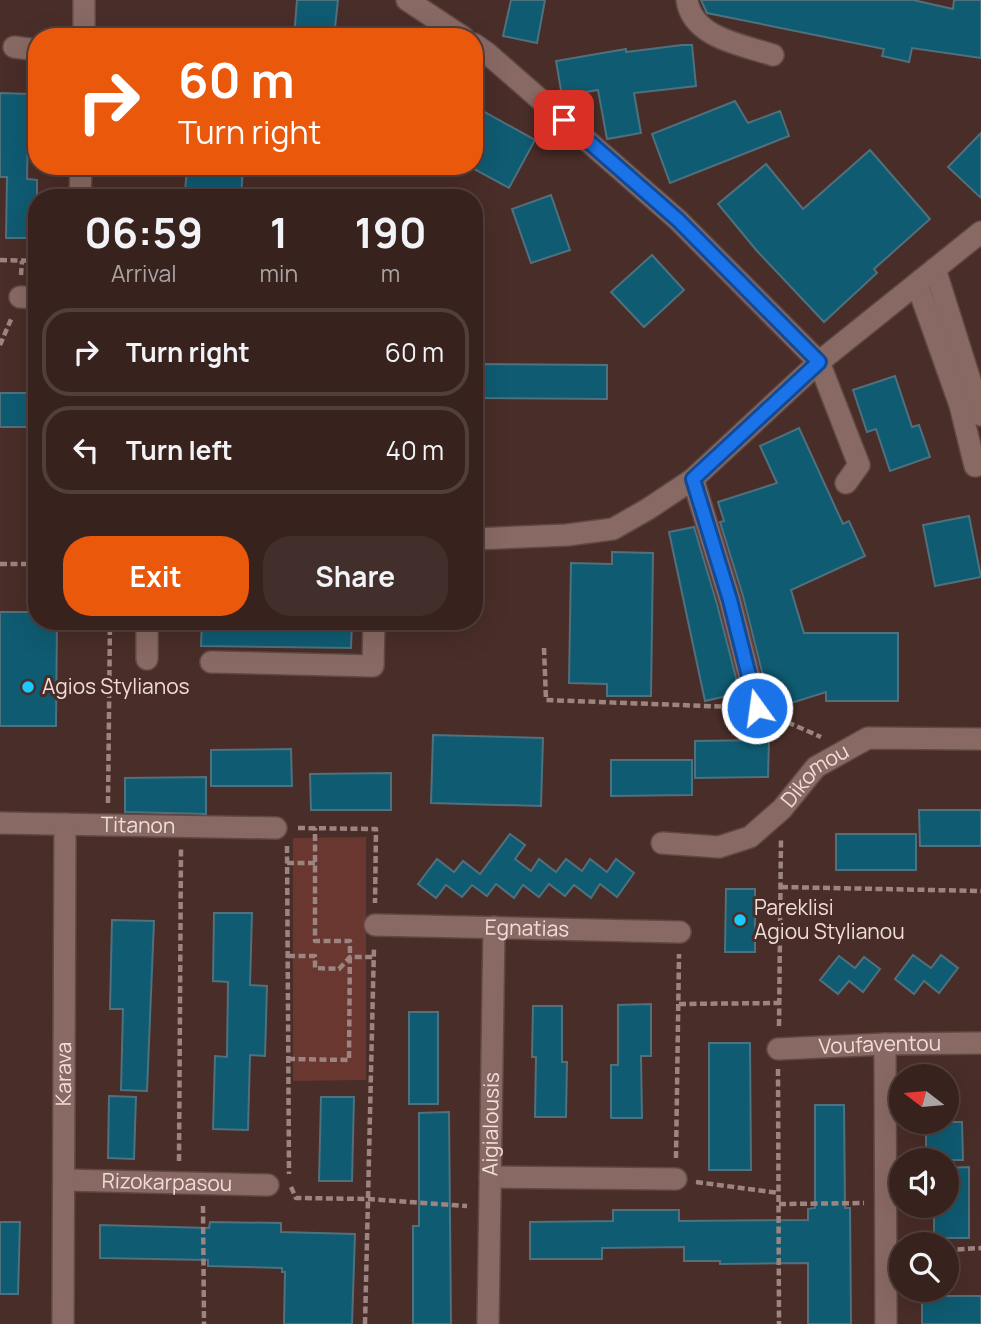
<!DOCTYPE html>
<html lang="en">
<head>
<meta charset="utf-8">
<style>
  body { margin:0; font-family:Manrope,sans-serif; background:#422f2b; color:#f1f3f6; height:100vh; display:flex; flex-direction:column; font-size:26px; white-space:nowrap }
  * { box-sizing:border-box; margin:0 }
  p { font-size:23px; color:#aaa4a4 }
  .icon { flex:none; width:38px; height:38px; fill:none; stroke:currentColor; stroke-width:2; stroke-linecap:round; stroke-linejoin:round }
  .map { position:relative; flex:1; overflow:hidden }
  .sheet { position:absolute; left:28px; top:189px; width:455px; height:441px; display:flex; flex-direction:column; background:#37221e; border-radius:28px; box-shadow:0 7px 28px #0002,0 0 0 2px #513f3c }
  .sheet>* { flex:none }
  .banner { position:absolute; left:28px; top:28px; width:455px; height:147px; border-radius:28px; box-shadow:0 7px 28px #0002,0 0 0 2px #513f3c; background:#ea580c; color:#fff; overflow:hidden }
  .needle { width:46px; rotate:286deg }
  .tools { position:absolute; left:889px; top:1064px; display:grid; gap:14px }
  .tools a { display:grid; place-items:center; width:70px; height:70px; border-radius:50%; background:#37221e; box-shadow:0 7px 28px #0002,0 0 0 2px #513f3c; font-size:35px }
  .pin { position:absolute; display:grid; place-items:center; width:60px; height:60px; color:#fff; margin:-30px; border-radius:14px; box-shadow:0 4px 10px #0006 }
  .me { position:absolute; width:77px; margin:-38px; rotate:346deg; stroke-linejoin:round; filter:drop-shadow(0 0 5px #0008) }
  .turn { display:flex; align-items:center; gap:24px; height:147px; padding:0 35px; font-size:32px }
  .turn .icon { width:91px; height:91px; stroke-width:2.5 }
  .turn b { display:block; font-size:49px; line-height:60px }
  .eta { display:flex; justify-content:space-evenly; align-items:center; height:119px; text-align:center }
  .eta b { font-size:42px; font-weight:700; line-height:49px }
  .button { display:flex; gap:14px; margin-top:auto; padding:14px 35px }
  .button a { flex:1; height:80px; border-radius:28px; background:#ea580c; color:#fff; font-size:28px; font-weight:700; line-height:80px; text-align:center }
  .button a+a { background:#422f2b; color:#f1f3f6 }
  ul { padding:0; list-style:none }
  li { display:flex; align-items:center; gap:21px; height:88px; margin:0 14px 10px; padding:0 21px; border:4px solid #513f3c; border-radius:28px }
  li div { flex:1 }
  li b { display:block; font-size:26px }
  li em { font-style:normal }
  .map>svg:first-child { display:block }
  .green { fill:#693730 }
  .building { fill:#0f5b72; stroke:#50707d; stroke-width:2 }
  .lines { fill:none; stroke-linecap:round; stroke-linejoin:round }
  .minor-casing { stroke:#604945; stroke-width:24 }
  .path { stroke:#9c8581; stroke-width:4.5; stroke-dasharray:7 3.5; stroke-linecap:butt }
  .minor { stroke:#896963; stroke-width:21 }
  .route-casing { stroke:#114b97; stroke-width:18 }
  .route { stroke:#1a73e8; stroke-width:12 }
  .poi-dot { fill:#1acafc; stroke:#492d28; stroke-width:2.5 }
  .labels { text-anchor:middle; stroke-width:6; stroke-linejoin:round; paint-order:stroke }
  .poi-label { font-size:21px; fill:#f0ddda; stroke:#492d28; text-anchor:start }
  .street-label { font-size:21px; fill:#f0ddda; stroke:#492d28 }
</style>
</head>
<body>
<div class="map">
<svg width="981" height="1324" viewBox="0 0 981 1324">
  <rect width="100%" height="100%" fill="#492d28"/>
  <polygon class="green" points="366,837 366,1080 293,1081 293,838"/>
  <g class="building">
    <polygon points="297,0 338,0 334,37 294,37"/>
    <polygon points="511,0 545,0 537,43 503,36"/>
    <polygon points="701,0 913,0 953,9 954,0 981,0 981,58 912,48 909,62 882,56 884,49 707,13"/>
    <polygon points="682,45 692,45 696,86 634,93 641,133 607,139 598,90 562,96 556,61 626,49 626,52"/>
    <polygon points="0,93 29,94 27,179 37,180 37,238 6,238 7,177 0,177"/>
    <polygon points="735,101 748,123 780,111 789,136 670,183 652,134"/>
    <polygon points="474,106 535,140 509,188 474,169"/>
    <polygon points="981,133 981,198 948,167"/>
    <polygon points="870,150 930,219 874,269 877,273 824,322 757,251 718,204 766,164 803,209"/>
    <polygon points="187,166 243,166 241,198 185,193"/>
    <polygon points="551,195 570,250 531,263 512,209"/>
    <polygon points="652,255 684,290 644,327 611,292"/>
    <polygon points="476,364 607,365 607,399 475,398"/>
    <polygon points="895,376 912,427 919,425 930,457 890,471 876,429 867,432 853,390"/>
    <rect x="0" y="393" width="37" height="34"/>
    <polygon points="799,428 843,524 849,521 865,556 791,590 804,633 898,633 898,701 826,701 826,692 775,708 769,687 766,688 743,596 720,522 724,521 718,502 777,483 760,446"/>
    <polygon points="969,516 981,577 935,586 923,525"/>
    <polygon points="694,527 717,604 740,693 705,701 669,532"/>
    <polygon points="612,552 653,553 651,696 607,696 607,684 569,683 571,563 612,564"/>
    <polygon points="0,612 37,612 37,621 57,621 56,726 0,726"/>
    <polygon points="202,621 352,621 351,648 201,646"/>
    <polygon points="433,735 543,738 541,806 431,803"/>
    <polygon points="769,740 768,777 695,778 695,741"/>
    <polygon points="291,749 292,786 211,786 211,750"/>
    <polygon points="611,760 692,760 692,795 611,796"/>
    <polygon points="391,773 391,810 311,810 310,774"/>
    <polygon points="206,777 206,814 125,812 125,778"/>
    <polygon points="919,810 981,810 981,846 920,846"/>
    <polygon points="510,834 525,845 515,859 531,871 539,859 556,872 566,859 582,871 590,859 607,872 616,859 634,873 617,897 600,884 591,898 574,885 565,896 549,884 539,897 523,885 514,898 496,884 487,896 472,885 462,897 446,885 436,898 418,884 437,859 454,872 463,861 480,874"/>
    <rect x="836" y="834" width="80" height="36"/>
    <polygon points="726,889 755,889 755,952 725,952"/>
    <polygon points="214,913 252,913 250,985 267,986 265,1056 250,1055 248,1130 213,1129 215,1056 227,1057 228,982 213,981"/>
    <polygon points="112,920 154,921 147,1091 121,1090 123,1009 110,1009"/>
    <polygon points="913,955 931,968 941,955 958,968 939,993 924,981 914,994 895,979"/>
    <polygon points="839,956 855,968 864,957 880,969 863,992 849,981 838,994 820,980"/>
    <polygon points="651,1004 651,1056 641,1056 642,1118 611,1118 611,1065 618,1065 618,1005"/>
    <polygon points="533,1006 562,1006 562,1062 567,1062 566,1117 535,1117 536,1057 532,1057"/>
    <rect x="409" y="1012" width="29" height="92"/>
    <polygon points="709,1043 750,1043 751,1170 709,1170"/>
    <polygon points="109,1096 136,1097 134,1159 108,1158"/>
    <polygon points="321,1097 354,1097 352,1181 319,1181"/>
    <polygon points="815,1105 844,1105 845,1208 850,1208 851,1324 808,1324 808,1263 720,1264 720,1261 684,1261 684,1247 602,1248 602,1259 530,1259 530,1222 613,1221 613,1210 679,1210 679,1221 808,1220 808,1209 815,1208"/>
    <polygon points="449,1112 451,1324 413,1324 413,1226 419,1226 419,1113"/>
    <polygon points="926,1122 962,1122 963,1160 926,1160"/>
    <polygon points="969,1167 969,1238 934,1238 934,1206 947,1206 947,1168"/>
    <polygon points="0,1222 20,1222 18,1294 0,1294"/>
    <polygon points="210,1222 281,1223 281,1232 355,1234 352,1324 284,1324 285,1272 282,1272 282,1268 208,1266 208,1260 100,1258 100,1225 209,1228"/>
    <rect x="922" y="1296" width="59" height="28"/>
  </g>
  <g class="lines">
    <g class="minor-casing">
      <g id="minor">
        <polyline points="84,0 84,37"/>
        <polyline points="407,0 463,37"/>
        <path d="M687,0c5,38 56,45 86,55"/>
        <polyline points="474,44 487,53 678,220 819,362 859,465 846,483"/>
        <polyline points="14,47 37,50"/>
        <polyline points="80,198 81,166"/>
        <polyline points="935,269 981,415"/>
        <polyline points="917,284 960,405 975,466"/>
        <polyline points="20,297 37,298"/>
        <polyline points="693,479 730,600 757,708"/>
        <polyline points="474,539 567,535 613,529 648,509 693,479 819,362 981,232"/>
        <polyline points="147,621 147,659"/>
        <polyline points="211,662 373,666 374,621"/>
        <path id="s1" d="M0,823l276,5"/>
        <path id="s2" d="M662,843l57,4 31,-10 32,-28 34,-42 52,-29 113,1"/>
        <path id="s3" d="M375,925l305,7"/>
        <polyline points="885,1044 886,1324"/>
        <path id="s4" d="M778,1049l107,-5 96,-1"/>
        <polyline points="490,1177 676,1179"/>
        <path id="s5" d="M65,1180l203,5"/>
        <path id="s6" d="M63,1324l2,-500"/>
        <path id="s7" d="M488,1324l6,-397"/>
      </g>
    </g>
    <g class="path">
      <polyline points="0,260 37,261"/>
      <polyline points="21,275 22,261"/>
      <polyline points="0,345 12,317"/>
      <polyline points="0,564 37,564"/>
      <polyline points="544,648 546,700 733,707"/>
      <polyline points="778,718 821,737"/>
      <polyline points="108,803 110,621"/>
      <polyline points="298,828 376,829 375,903"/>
      <polyline points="287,846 289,1174"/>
      <polyline points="287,863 316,863"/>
      <polyline points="781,887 981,891"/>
      <polyline points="288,956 315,956 315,968 339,969 350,957 374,957"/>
      <polyline points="679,1004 779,1003"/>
      <polyline points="779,1026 781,838"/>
      <polyline points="288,1059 349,1060 350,941 315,941 315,828"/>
      <polyline points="778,1069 779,1324"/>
      <polyline points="676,1158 679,954"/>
      <polyline points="179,1161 181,848"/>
      <polyline points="696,1182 779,1193"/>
      <polyline points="291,1187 296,1198 368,1199 467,1206"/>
      <polyline points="779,1204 864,1203"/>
      <polyline points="203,1206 204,1324"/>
      <polyline points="947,1250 981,1248"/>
      <polyline points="365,1324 374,947"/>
    </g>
    <use href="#minor" class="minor"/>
  </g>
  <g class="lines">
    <g class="route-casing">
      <polyline id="route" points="564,120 678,220 819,362 693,479 730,600 757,708"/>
    </g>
    <use href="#route" class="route"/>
  </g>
  <g class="poi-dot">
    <circle cx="28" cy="687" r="7"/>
    <circle cx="740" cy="920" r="7"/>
  </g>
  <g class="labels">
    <g class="poi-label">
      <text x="42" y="694">Agios Stylianos</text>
      <text x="754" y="915">Pareklisi<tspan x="754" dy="24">Agiou Stylianou</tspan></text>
    </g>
    <g class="street-label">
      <text dy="7" stroke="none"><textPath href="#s2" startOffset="180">Dikomou</textPath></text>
      <text dy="7" stroke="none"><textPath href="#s1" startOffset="138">Titanon</textPath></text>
      <text dy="7" stroke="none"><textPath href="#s3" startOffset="152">Egnatias</textPath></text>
      <text dy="7" stroke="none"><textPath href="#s4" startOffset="102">Voufaventou</textPath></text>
      <text dy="7" stroke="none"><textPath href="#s6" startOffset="250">Karava</textPath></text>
      <text dy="7" stroke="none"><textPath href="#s7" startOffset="200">Aigialousis</textPath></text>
      <text dy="7" stroke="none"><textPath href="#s5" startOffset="102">Rizokarpasou</textPath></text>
    </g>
  </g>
</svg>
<div class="tools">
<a><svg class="needle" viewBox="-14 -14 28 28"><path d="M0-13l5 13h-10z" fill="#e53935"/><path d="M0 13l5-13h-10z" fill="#aaa4a4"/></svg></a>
<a><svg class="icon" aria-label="sound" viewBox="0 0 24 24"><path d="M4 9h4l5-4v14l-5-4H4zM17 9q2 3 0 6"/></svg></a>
<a><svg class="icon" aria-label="search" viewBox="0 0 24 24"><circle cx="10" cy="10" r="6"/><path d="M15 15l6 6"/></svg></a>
</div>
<div class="pin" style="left:564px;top:120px;background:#d93025"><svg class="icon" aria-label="arrive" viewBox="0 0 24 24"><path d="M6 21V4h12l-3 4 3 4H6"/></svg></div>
<svg class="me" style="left:757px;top:708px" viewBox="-20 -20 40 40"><circle r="17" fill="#1a73e8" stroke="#fff" stroke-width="3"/><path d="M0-11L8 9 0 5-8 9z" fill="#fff"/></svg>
<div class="banner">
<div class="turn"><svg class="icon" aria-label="right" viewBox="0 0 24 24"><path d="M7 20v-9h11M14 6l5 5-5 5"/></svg><div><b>60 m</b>Turn right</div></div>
</div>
<section class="sheet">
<div class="eta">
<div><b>06:59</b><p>Arrival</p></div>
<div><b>1</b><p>min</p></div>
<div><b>190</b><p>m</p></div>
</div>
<ul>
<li><svg class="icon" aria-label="right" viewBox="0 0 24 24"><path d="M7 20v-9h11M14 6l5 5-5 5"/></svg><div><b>Turn right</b></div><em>60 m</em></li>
<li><svg class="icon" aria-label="left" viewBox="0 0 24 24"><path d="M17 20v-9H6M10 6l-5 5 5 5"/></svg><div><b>Turn left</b></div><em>40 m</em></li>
</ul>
<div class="button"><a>Exit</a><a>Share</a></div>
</section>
</div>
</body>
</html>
